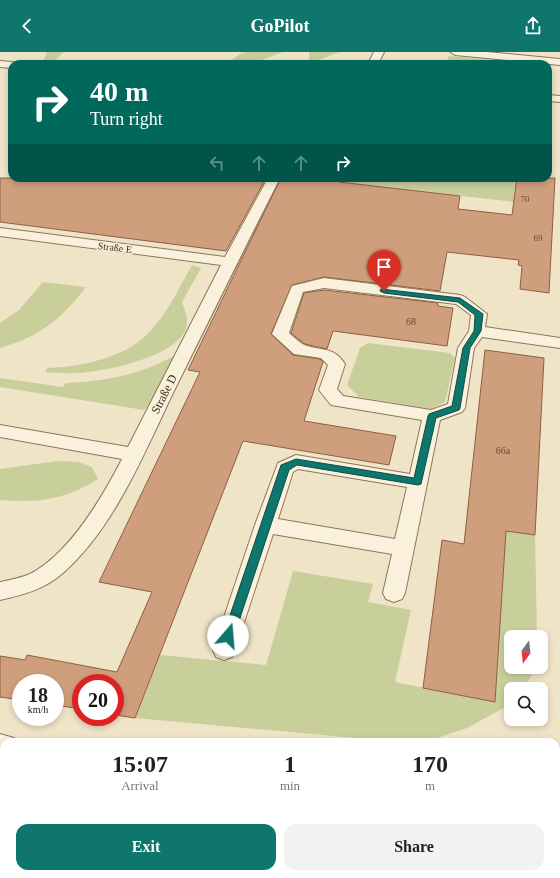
<!DOCTYPE html>
<html lang="en">
<head>
<meta charset="utf-8">
<style>
  body { margin:0; font-family:"Times New Roman",serif; background:#f2f2f2; color:#202124; height:100vh; display:flex; flex-direction:column; font-size:15px; white-space:nowrap }
  * { box-sizing:border-box; margin:0 }
  p { font-size:13px; color:#757577 }
  .icon { flex:none; width:22px; height:22px; fill:none; stroke:currentColor; stroke-width:2; stroke-linecap:round; stroke-linejoin:round }
  .map { position:relative; flex:1; overflow:hidden }
  .side { position:absolute; left:0px; top:686px; width:560px; height:140px; display:flex; flex-direction:column; background:#fff; border-radius:12px 12px 0 0; box-shadow:0 2px 6px #0003 }
  .side>* { flex:none }
  .hud { position:absolute; left:8px; top:8px; width:544px; height:122px; border-radius:12px; box-shadow:0 2px 6px #0003; background:#00695c; color:#fff; overflow:hidden }
  .needle { width:26px; rotate:195deg }
  .fabs { position:absolute; left:504px; top:578px; display:grid; gap:8px }
  .fabs a { display:grid; place-items:center; width:44px; height:44px; border-radius:8px; background:#fff; box-shadow:0 2px 6px #0003; font-size:20px }
  .speed { position:absolute; left:12px; top:622px; display:flex; gap:8px; font-size:20px; font-weight:700; text-align:center }
  .speed>* { display:grid; place-content:center; width:52px; height:52px; border-radius:50%; background:#fff; box-shadow:0 2px 6px #0003; line-height:1 }
  .speed small { font-size:10px; font-weight:400 }
  .speed .limit { border:6px solid #d22; background:#fff; color:#111 }
  .pin { position:absolute; display:grid; place-items:center; width:34px; height:34px; color:#fff; margin:-41px -17px; border-radius:50% 50% 50% 0; rotate:-45deg; box-shadow:0 0 4px #0007 }
  .pin .icon { rotate:45deg }
  .me { position:absolute; width:44px; margin:-22px; rotate:18deg; stroke-linejoin:round; filter:drop-shadow(0 0 3px #0008) }
  .turn { display:flex; align-items:center; gap:14px; height:84px; padding:0 16px; font-size:18px }
  .turn .icon { width:52px; height:52px; stroke-width:2.5 }
  .turn b { display:block; font-size:28px; line-height:34px }
  .lanes { display:flex; align-items:center; height:38px; padding:0 16px; background:#0003; justify-content:center; gap:20px; direction:ltr }
  .lanes .off { opacity:.35 }
  .eta { display:flex; justify-content:space-evenly; align-items:center; height:68px; text-align:center }
  .eta b { font-size:24px; font-weight:700; line-height:28px }
  .button { display:flex; gap:8px; margin-top:auto; padding:8px 16px }
  .button a { flex:1; height:46px; border-radius:12px; background:#0f766e; color:#fff; font-size:16px; font-weight:700; line-height:46px; text-align:center }
  .button a+a { background:#f2f2f2; color:#202124 }
  header { display:flex; justify-content:space-between; align-items:center; height:52px; padding:0 16px; background:#0f766e; color:#fff; font-size:18px; font-weight:700 }
  .map>svg:first-child { display:block }
  .green { fill:#c9cf9b }
  .building { fill:#cf9f7d; stroke:#8d5f41 }
  .lines { fill:none; stroke-linecap:round; stroke-linejoin:round }
  .service-casing { stroke:#8d765c; stroke-width:2 }
  .minor-casing { stroke:#8d765c; stroke-width:2 }
  .service { fill:#faf1dc; fill-rule:evenodd }
  .minor { fill:#faf1dc; fill-rule:evenodd }
  .route { fill:#0f766e; stroke:#0a4d48 }
  .labels { text-anchor:middle; stroke-width:3; stroke-linejoin:round; paint-order:stroke }
  .far-number-label { font-size:9px; fill:#624a37 }
  .far-street-label { font-size:10px; fill:#3d2e20; stroke:#f7eed8 }
  .number-label { font-size:10px; fill:#624a37 }
  .street-label { font-size:12px; fill:#3d2e20; stroke:#f7eed8 }
</style>
</head>
<body>
<header><svg class="icon" aria-label="back" viewBox="0 0 24 24"><path d="M15 5l-7 7 7 7"/></svg>GoPilot<svg class="icon" aria-label="share" viewBox="0 0 24 24"><path d="M12 15V3M7 8l5-5 5 5M5 13v7h14v-7"/></svg></header>
<div class="map">
<svg width="560" height="826" viewBox="0 0 560 826">
  <rect width="100%" height="100%" fill="#f0e4c8"/>
  <g class="green">
    <polygon points="47,0 64,0 51,12 39,12 44,7"/>
    <polygon points="246,0 283,0 251,12 226,12 240,2"/>
    <polygon points="309,0 341,0 312,10 309,9"/>
    <polygon points="449,4 502,9 501,12 446,12"/>
    <polygon points="341,126 517,126 514,150 339,130"/>
    <path d="M192,213l9,3 -19,34c2,6 6,15 5,21 -1,31 -76,47 -99,49 -15,2 -29,1 -43,0l2,-4c37,-2 81,-10 106,-40 16,-18 27,-42 39,-63z"/>
    <path d="M43,230l43,5c-24,32 -47,50 -86,61v-25l19,-13z"/>
    <polygon points="368,291 450,301 455,306 445,350 431,357 359,345 347,333 360,296"/>
    <path d="M174,304h2l-24,46 -8,8 -144,-23v-9l63,9 3,-4c40,-2 72,-8 108,-27z"/>
    <path d="M57,409l21,1 14,5 6,12c-33,21 -60,24 -98,21v-31z"/>
    <polygon points="506,479 535,483 537,585 511,585 511,615 536,615 524,637 511,637 511,652 467,676 437,686 399,690 135,666 160,603 266,613 293,519 373,532 368,550 411,558 395,630 495,650"/>
    <polygon points="4,819 4,822 438,822 442,826 2,826"/>
  </g>
  <g class="building">
    <polygon points="0,126 266,126 226,199 0,170"/>
    <polygon points="281,126 341,126 339,130 460,144 458,157 512,163 517,126 555,126 549,241 520,237 522,214 518,213 519,208 447,200 440,239 324,225 292,233 271,282 293,303 320,307 323,310 304,369 396,384 389,413 243,389 135,666 115,663 115,631 81,631 81,657 55,653 55,631 21,631 21,648 0,645 0,604 25,608 27,603 117,620 152,540 99,530 200,320 188,318"/>
    <polygon points="324,238 438,251 438,254 453,256 447,294 333,279 327,297 305,292 291,281 304,241"/>
    <polygon points="485,298 544,306 535,483 506,479 495,650 423,636 442,488 464,492"/>
  </g>
  <g class="lines">
    <g class="service-casing">
      <g id="service">
        <polygon points="374,0 384,0 378,12 368,12"/>
        <polygon points="450,0 487,0 560,7 560,13 455,3"/>
        <polygon points="0,9 12,10 17,12 12,12 12,16 0,15"/>
        <polygon points="548,43 560,44 560,50 548,49"/>
        <path d="M268,126h12c-36,71 -71,142 -106,213 -30,62 -59,136 -111,182 -18,16 -40,22 -63,27v-18c10,-2 20,-4 30,-8 40,-21 72,-76 92,-115l-122,-22v-12l128,22 93,-182 -221,-29v-8l225,29z"/>
        <path d="M324,226l136,17 5,2 22,17 -2,13 75,11v10l-78,-11 -8,11 -9,60 -3,4 -22,8 -35,173 -3,6 -8,3 -8,-3 -3,-6 9,-39 -119,-20 -38,116 -3,7 -8,3 -8,-3 -3,-7 42,-125 23,-62 18,-8 114,19 12,-54 -91,-15 -12,-15 9,-25 -7,-7 -27,-4 -22,-20 20,-48zM324,236l132,16 15,11 -2,16 -11,17 -10,56 -17,6 -88,-14 -6,-7 8,-25c-11,-17 -21,-13 -38,-18 -7,-2 -13,-9 -18,-13l14,-41zM298,417l109,18 -12,52 -117,-20 15,-47z"/>
        <polygon points="4,724 4,759 0,761 0,725"/>
        <polygon points="556,769 560,770 560,798 556,797"/>
      </g>
    </g>
    <g class="minor-casing">
      <g id="minor">
        <polygon points="0,682 14,686 16,690 4,690 4,710 0,710"/>
        <rect x="556" y="736" width="4" height="30"/>
      </g>
    </g>
    <use href="#service" class="service"/>
    <use href="#minor" class="minor"/>
  </g>
  <polygon class="route" points="381,237 460,246 483,262 481,279 470,296 460,356 459,358 436,366 421,432 418,433 297,413 289,418 234,584 232,588 228,589 225,588 223,584 281,413 296,407 414,426 428,364 429,362 452,354 463,296 474,279 475,263 458,250 384,241 380,239"/>
  <g class="labels">
    <g class="far-number-label">
      <text x="525" y="150">70</text>
      <text x="538" y="189">69</text>
    </g>
    <g class="far-street-label">
      <text transform="translate(115 195) rotate(7)" y="4">Straße E</text>
    </g>
    <g class="number-label">
      <text x="411" y="273">68</text>
      <text x="503" y="402">66a</text>
    </g>
    <g class="street-label">
      <text transform="translate(164 342) rotate(-63)" y="4">Straße D</text>
    </g>
  </g>
</svg>
<div class="fabs">
<a><svg class="needle" viewBox="-14 -14 28 28"><path d="M0-13l5 13h-10z" fill="#e53935"/><path d="M0 13l5-13h-10z" fill="#757577"/></svg></a>
<a><svg class="icon" aria-label="search" viewBox="0 0 24 24"><circle cx="10" cy="10" r="6"/><path d="M15 15l6 6"/></svg></a>
</div>
<div class="speed"><div>18<small>km/h</small></div><div class="limit">20</div></div>
<div class="pin" style="left:384px;top:239px;background:#d93025"><svg class="icon" aria-label="arrive" viewBox="0 0 24 24"><path d="M6 21V4h12l-3 4 3 4H6"/></svg></div>
<svg class="me" style="left:228px;top:584px" viewBox="-20 -20 40 40"><circle r="19" fill="#fff"/><path d="M0-13L10 11 0 6-10 11z" fill="#0f766e"/></svg>
<div class="hud">
<div class="turn"><svg class="icon" aria-label="right" viewBox="0 0 24 24"><path d="M7 20v-9h11M14 6l5 5-5 5"/></svg><div><b>40 m</b>Turn right</div></div>
<div class="lanes"><svg class="icon off" aria-label="left" viewBox="0 0 24 24"><path d="M17 20v-9H6M10 6l-5 5 5 5"/></svg><svg class="icon off" aria-label="ahead" viewBox="0 0 24 24"><path d="M12 20V5M6 11l6-6 6 6"/></svg><svg class="icon off" aria-label="ahead" viewBox="0 0 24 24"><path d="M12 20V5M6 11l6-6 6 6"/></svg><svg class="icon" aria-label="right" viewBox="0 0 24 24"><path d="M7 20v-9h11M14 6l5 5-5 5"/></svg></div>
</div>
<section class="side">
<div class="eta">
<div><b>15:07</b><p>Arrival</p></div>
<div><b>1</b><p>min</p></div>
<div><b>170</b><p>m</p></div>
</div>
<div class="button"><a>Exit</a><a>Share</a></div>
</section>
</div>
</body>
</html>
